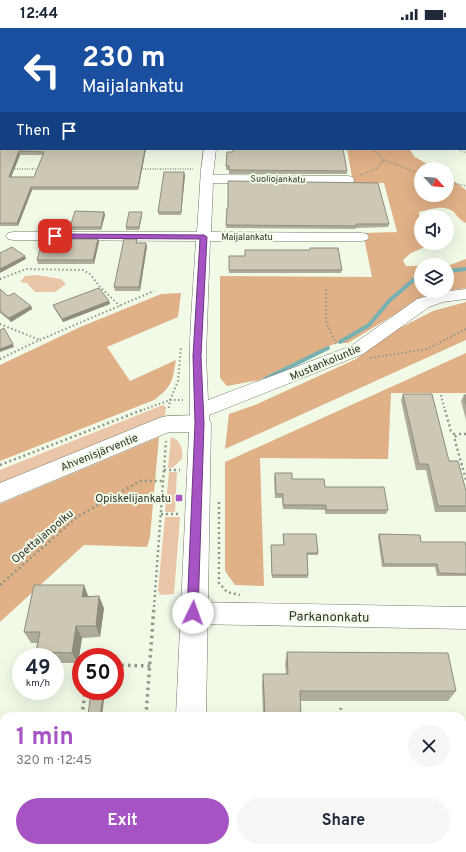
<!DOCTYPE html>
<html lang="en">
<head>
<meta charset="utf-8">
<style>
  body { margin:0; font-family:Overpass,sans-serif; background:#f6f6f7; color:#1f2937; height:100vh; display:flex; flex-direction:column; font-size:15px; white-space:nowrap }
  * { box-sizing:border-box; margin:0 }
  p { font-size:13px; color:#747a83 }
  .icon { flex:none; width:22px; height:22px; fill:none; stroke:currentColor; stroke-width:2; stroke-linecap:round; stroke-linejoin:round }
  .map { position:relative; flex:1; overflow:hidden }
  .details { position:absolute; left:0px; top:684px; width:466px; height:140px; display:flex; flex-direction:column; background:#fff; border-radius:12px 12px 0 0; box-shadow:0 4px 16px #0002 }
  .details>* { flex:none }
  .banner { position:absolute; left:0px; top:0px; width:466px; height:122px; box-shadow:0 4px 16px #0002; background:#1a4fa0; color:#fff; overflow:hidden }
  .needle { width:26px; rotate:116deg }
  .controls { position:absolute; left:414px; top:134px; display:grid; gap:8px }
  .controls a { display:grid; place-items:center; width:40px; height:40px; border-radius:50%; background:#fff; box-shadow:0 4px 16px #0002; font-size:20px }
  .speed { position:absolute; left:12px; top:620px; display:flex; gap:8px; font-size:20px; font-weight:700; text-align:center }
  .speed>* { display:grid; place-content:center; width:52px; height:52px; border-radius:50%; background:#fff; box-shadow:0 4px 16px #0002; line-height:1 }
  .speed small { font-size:10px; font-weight:400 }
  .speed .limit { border:6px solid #d22; background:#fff; color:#111 }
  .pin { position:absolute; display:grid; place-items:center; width:34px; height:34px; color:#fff; margin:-17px; border-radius:8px; box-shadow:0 2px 6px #0006 }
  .me { position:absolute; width:44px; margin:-22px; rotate:3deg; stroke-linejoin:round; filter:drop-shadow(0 0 3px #0008) }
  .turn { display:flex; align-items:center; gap:14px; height:84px; padding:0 16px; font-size:18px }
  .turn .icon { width:52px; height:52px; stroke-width:2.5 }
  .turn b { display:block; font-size:28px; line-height:34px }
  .then { display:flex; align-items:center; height:38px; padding:0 16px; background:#0003; gap:8px; font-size:15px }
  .round { display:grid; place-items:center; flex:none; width:42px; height:42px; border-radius:21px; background:#f6f6f7 }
  .head { display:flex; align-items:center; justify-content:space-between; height:68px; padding:0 16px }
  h1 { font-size:24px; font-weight:700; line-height:30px; color:#a654c4 }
  .action { display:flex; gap:8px; margin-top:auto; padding:8px 16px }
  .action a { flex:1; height:46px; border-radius:24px; background:#a654c4; color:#fff; font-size:16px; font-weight:700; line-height:46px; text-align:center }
  .action a+a { background:#f6f6f7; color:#1f2937 }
  .status { display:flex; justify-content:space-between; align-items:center; height:28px; padding:0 20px; background:#fff; direction:ltr }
  .status svg { height:11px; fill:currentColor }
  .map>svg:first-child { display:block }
  .green { fill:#ebc5a7 }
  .forest { fill:#e0b087; fill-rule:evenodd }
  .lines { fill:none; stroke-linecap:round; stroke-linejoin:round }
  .stream { stroke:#78b1b2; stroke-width:4 }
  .minor-casing { stroke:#717a69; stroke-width:1 }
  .major-casing { stroke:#717a69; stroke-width:1 }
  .path-far3 { stroke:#90978a; stroke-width:1.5; stroke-dasharray:1 1.5; stroke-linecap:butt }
  .path-far2 { stroke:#90978a; stroke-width:2; stroke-dasharray:1.5 2.5; stroke-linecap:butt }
  .path-far1 { stroke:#90978a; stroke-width:2.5; stroke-dasharray:2 3; stroke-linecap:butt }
  .path { stroke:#90978a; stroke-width:3.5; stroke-dasharray:2.5 4; stroke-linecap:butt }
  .minor { fill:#fff; fill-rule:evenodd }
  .major { fill:#fff; fill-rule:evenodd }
  .wall { fill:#afac9b; fill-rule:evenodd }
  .shaded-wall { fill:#8f8c7e }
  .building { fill:#ccc8b4; stroke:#8f8c7e; fill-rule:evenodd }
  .route { fill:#a654c4; stroke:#6c377f }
  .poi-dot { fill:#a654c4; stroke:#f0fae7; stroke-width:1.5 }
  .labels { text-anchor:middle; stroke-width:4; stroke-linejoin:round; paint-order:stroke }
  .far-street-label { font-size:9px; fill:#30332c; stroke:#f0fae7 }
  .street-label { font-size:11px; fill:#30332c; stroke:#f0fae7 }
  .poi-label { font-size:11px; fill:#30332c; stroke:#f0fae7; text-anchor:end }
  .near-street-label { font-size:13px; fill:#30332c; stroke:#f0fae7 }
</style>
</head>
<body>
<div class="status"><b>12:44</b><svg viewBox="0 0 49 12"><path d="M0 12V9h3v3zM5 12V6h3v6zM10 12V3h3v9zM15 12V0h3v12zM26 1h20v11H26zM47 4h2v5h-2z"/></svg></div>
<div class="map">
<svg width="466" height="824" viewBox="0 0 466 824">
  <rect width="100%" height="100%" fill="#f0fae7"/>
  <g class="green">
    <polygon points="36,247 61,251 66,256 55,264 35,264 27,255 20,254 25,248"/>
    <polygon points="163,377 166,379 165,388 159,392 0,457 0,442"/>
    <path d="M171,409c10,3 12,13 11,22l-10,9h-4z"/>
    <polygon points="169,444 177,444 175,484 165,484"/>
    <polygon points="165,489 180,489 174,566 160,567 158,562"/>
  </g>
  <g class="forest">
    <polygon points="37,0 199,0 30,1"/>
    <polygon points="293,0 466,0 466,52 465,1"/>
    <path d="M347,121h62l6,8 21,12h-15v26h26v-19l19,14v33c-6,-3 -8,-6 -12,-11 -9,-8 -25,-3 -35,0l2,31h3l1,4 -14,6 -8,7 3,6 44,-1 16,-6v-8v37l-20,3 -29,10 -69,42h-12l-77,37 -32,6 -7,-8v-102l152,1 -9,-44 34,-1 -13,-49h-31zM421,237h26v26h-26z"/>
    <path d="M181,265l-3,24 -71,30 23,34 46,-21c-4,21 -3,26 -22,40l-154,61v-96l78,-37 83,-34z"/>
    <polygon points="466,274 466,312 225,421 229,386 255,377 356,331 394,303 433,283"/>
    <polygon points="466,325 466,365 391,365 388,431 260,430 264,558 235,557 225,543 225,434"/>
    <polygon points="159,409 150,509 147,519 84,517 0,594 0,476"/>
  </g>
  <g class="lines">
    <g class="stream">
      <polyline points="447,243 466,241"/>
      <polyline points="340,314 369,297 390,272 417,249 421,248"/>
      <polyline points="265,351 328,320"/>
    </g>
    <g class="minor-casing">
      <g id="minor">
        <path d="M204,121h12l-3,26 135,1 5,1 1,3 -1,3 -5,1 -135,-1 -2,49 151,1 5,1 2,3 -2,3 -5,1h-152l-4,115 2,44 143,-54 66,-47 25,-7 24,-3v10l-23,3 -14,5 -66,47 -154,61v7l-2,5 -7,2 -7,-2c-5,-9 -3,-22 -3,-33 -2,-51 3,-102 6,-153l-183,-1 -5,-1 -2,-3 2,-3 5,-1h184l4,-62z"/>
        <polygon points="193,574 466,579 466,601 193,596 185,593 181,585 185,577"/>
      </g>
    </g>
    <g class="major-casing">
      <g id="major">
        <polygon points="200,387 208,389 211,395 206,688 176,688 189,404 169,404 0,475 0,455 159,390 167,388"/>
        <polygon points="168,820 202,820 201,824 167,824"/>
      </g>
    </g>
    <g class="path-far3">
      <polyline points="23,1 30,0"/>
      <polyline points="209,1 211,0"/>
      <polyline points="222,1 225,0"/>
      <polyline points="373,121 384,132 421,146"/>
      <polyline points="457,121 466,125"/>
      <polyline points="12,141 39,141"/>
      <polyline points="140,141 193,141"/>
      <polyline points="360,147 376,141 384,132"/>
      <polyline points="447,154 466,158"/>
    </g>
    <g class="path-far2">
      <polyline points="0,251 26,241 83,242 90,246 100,259 120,278"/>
      <polyline points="326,261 326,293 336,316"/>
      <polyline points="0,296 40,312"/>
      <polyline points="370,330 427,321 466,301"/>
      <polyline points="0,331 35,314 154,263"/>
      <polyline points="441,367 445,383"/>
      <polyline points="169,380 170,372 178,353 181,319"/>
      <polyline points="140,383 170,372 183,372"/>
    </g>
    <g class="path-far1">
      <polyline points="445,382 451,403 456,408"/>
      <polyline points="466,406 459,406 454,409 466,452"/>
      <polyline points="0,437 142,382"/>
      <polyline points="164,442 180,442"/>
      <polyline points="219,474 219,555 227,564 240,567"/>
      <polyline points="161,486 178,486"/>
      <polyline points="0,557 77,489 140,453 164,453"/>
      <polyline points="154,579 166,413"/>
    </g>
    <g class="path">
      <polyline points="115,637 150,638"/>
      <polyline points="82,688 85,663"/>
      <polyline points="146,688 154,578"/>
      <polyline points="339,688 341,680"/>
      <polyline points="136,820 136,824"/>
    </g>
    <use href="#minor" class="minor"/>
    <use href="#major" class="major"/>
  </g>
  <g class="wall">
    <path d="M0,121h146l-8,41h-106l-14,36h-18zM20,127h23l-9,22h-23z"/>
    <polygon points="227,124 233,124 347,143 347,146 229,146 229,142 226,142"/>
    <polygon points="185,147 181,187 159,187 158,184"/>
    <polygon points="227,180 228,180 389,196 388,199 356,200 355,201 226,200"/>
    <polygon points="104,184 105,187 101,202 71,202 70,199"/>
    <polygon points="142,187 139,202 126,202 126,199"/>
    <polygon points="98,211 99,214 94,236 38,236 37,232"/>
    <polygon points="137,211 137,215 147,218 140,263 115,263 114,259"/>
    <polygon points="310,220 342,242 341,245 229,245 229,228 245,228 310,222"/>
    <polygon points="0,261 8,268 31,278 32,281 11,294 0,285"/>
    <polygon points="109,273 110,276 63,294 54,280 53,277"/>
    <polygon points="403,366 449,433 466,463 466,484 435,484 426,442 416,442 401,372"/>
    <polygon points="464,367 466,367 466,392 461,373"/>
    <polygon points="275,445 292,451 388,482 386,486 325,486 325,482 283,481 282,470 275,470 274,450"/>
    <polygon points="283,506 318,525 318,527 307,527 308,547 308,550 272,550 271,517 283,517"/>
    <polygon points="379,506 421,514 466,518 466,548 437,548 435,539 382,539 378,509"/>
    <polygon points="84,557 88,569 104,580 100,609 82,610 78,635 55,635 55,629 39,629 36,624 37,615 31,615 24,604"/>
    <polygon points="287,624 456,663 448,673 300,673 301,688 263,688 262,656 263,646 286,646 285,635"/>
  </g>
  <g class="shaded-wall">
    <polygon points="145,121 146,121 138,162 138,159"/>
    <polygon points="19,123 20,127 10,152 9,149"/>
    <polygon points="184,144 185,147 181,187 181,184"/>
    <polygon points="31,159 32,162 18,198 17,195"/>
    <polygon points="104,184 105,187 101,202 101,199"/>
    <polygon points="142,184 142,187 139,202 139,199"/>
    <polygon points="98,211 99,214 94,236 93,232"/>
    <polygon points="146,215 147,218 140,263 139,259"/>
    <polygon points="25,228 26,231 0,245 0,241"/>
    <polygon points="109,273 110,276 63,294 62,291"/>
    <polygon points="31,278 32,281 11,294 9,290"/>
    <polygon points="13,316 14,319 0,324 0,321"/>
    <polygon points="84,557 89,570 82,569"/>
    <polygon points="99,568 104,580 100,609 96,598"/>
    <polygon points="76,598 82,610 78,635 72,625"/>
    <polygon points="104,663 105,663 102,688 100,688"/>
  </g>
  <g class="building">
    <path d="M0,121h145l-7,38h-107l-14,36h-17zM19,123l25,1 -10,25h-25z"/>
    <polygon points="233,121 343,121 347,143 229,142 229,138 226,138 227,124 233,124"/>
    <polygon points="164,144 184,144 181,184 158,184"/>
    <polygon points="228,153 378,155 389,196 356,196 356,198 226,197 227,180 228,180"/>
    <polygon points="75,183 104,184 101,199 70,199"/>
    <polygon points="129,184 142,184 139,199 126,199"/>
    <polygon points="67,211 98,211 93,232 37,232 41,218 65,218"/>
    <polygon points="124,211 137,211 136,215 146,215 139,259 114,259"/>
    <polygon points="12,219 25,228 0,241 0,225"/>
    <polygon points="310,220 338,220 342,242 229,242 229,228 245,228 245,222 310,222"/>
    <polygon points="99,260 109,273 62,291 53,277"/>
    <polygon points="0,261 8,268 14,265 31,278 9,290 0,283"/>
    <polygon points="4,300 13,316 0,321 0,302"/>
    <polygon points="403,366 432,366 449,433 458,433 466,463 466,478 438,478 428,436 419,436"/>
    <polygon points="464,367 466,367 466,376"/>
    <polygon points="275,445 292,445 292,451 324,451 325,459 384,459 388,482 326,482 326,477 283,477 283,466 276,466"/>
    <polygon points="283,506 316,506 318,525 307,525 308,547 272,547 271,517 284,517"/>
    <polygon points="379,506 420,507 421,514 465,514 466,518 466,546 439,545 437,536 384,536"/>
    <polygon points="34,557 84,557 82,569 99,568 96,598 76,598 72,625 36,624 40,604 24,604"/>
    <polygon points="287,624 448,625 456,663 300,663 301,688 265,688 263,646 288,646"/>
    <polygon points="91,663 104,663 100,688 88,688"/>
  </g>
  <polygon class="route" points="55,206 204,207 207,209 201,328 204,395 198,585 197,588 193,590 189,588 187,585 195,395 193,328 200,211 52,210 52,207"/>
  <rect class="poi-dot" x="175" y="466" width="8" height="8" rx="2"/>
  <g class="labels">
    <g class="far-street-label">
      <text transform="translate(278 151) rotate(1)" y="3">Suoliojankatu</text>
      <text x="247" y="212">Maijalankatu</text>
    </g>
    <g class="street-label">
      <text transform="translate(325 334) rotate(-23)" y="4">Mustankoluntie</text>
      <text transform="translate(99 424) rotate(-22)" y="4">Ahvenisjärventie</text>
      <text transform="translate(42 508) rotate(-40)" y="4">Opettajanpolku</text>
    </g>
    <g class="poi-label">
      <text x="171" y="474">Opiskelijankatu</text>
    </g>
    <g class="near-street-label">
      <text transform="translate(329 588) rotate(1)" y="5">Parkanonkatu</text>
    </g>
  </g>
</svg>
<div class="controls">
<a><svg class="needle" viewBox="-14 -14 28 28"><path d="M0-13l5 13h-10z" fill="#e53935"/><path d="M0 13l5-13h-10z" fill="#747a83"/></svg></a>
<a><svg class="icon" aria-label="sound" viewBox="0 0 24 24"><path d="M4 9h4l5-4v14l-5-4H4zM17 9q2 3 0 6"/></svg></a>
<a><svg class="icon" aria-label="layers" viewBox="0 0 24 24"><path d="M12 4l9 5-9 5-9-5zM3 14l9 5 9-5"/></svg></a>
</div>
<div class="speed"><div>49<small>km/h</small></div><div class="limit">50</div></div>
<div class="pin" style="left:55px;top:208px;background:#d93025"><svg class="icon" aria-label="arrive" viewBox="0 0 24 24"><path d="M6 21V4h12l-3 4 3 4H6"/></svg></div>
<svg class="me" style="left:193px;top:585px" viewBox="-20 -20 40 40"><circle r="19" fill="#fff"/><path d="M0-13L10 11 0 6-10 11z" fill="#a654c4"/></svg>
<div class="banner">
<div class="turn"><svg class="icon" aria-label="left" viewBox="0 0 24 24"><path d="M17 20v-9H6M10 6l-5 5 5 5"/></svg><div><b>230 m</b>Maijalankatu</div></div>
<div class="then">Then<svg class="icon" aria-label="arrive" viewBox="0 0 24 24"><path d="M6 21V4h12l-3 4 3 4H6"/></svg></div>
</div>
<section class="details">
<div class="head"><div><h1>1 min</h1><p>320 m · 12:45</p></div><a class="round"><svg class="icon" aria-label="close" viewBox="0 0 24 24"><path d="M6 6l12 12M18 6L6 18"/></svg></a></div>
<div class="action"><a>Exit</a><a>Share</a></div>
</section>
</div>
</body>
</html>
